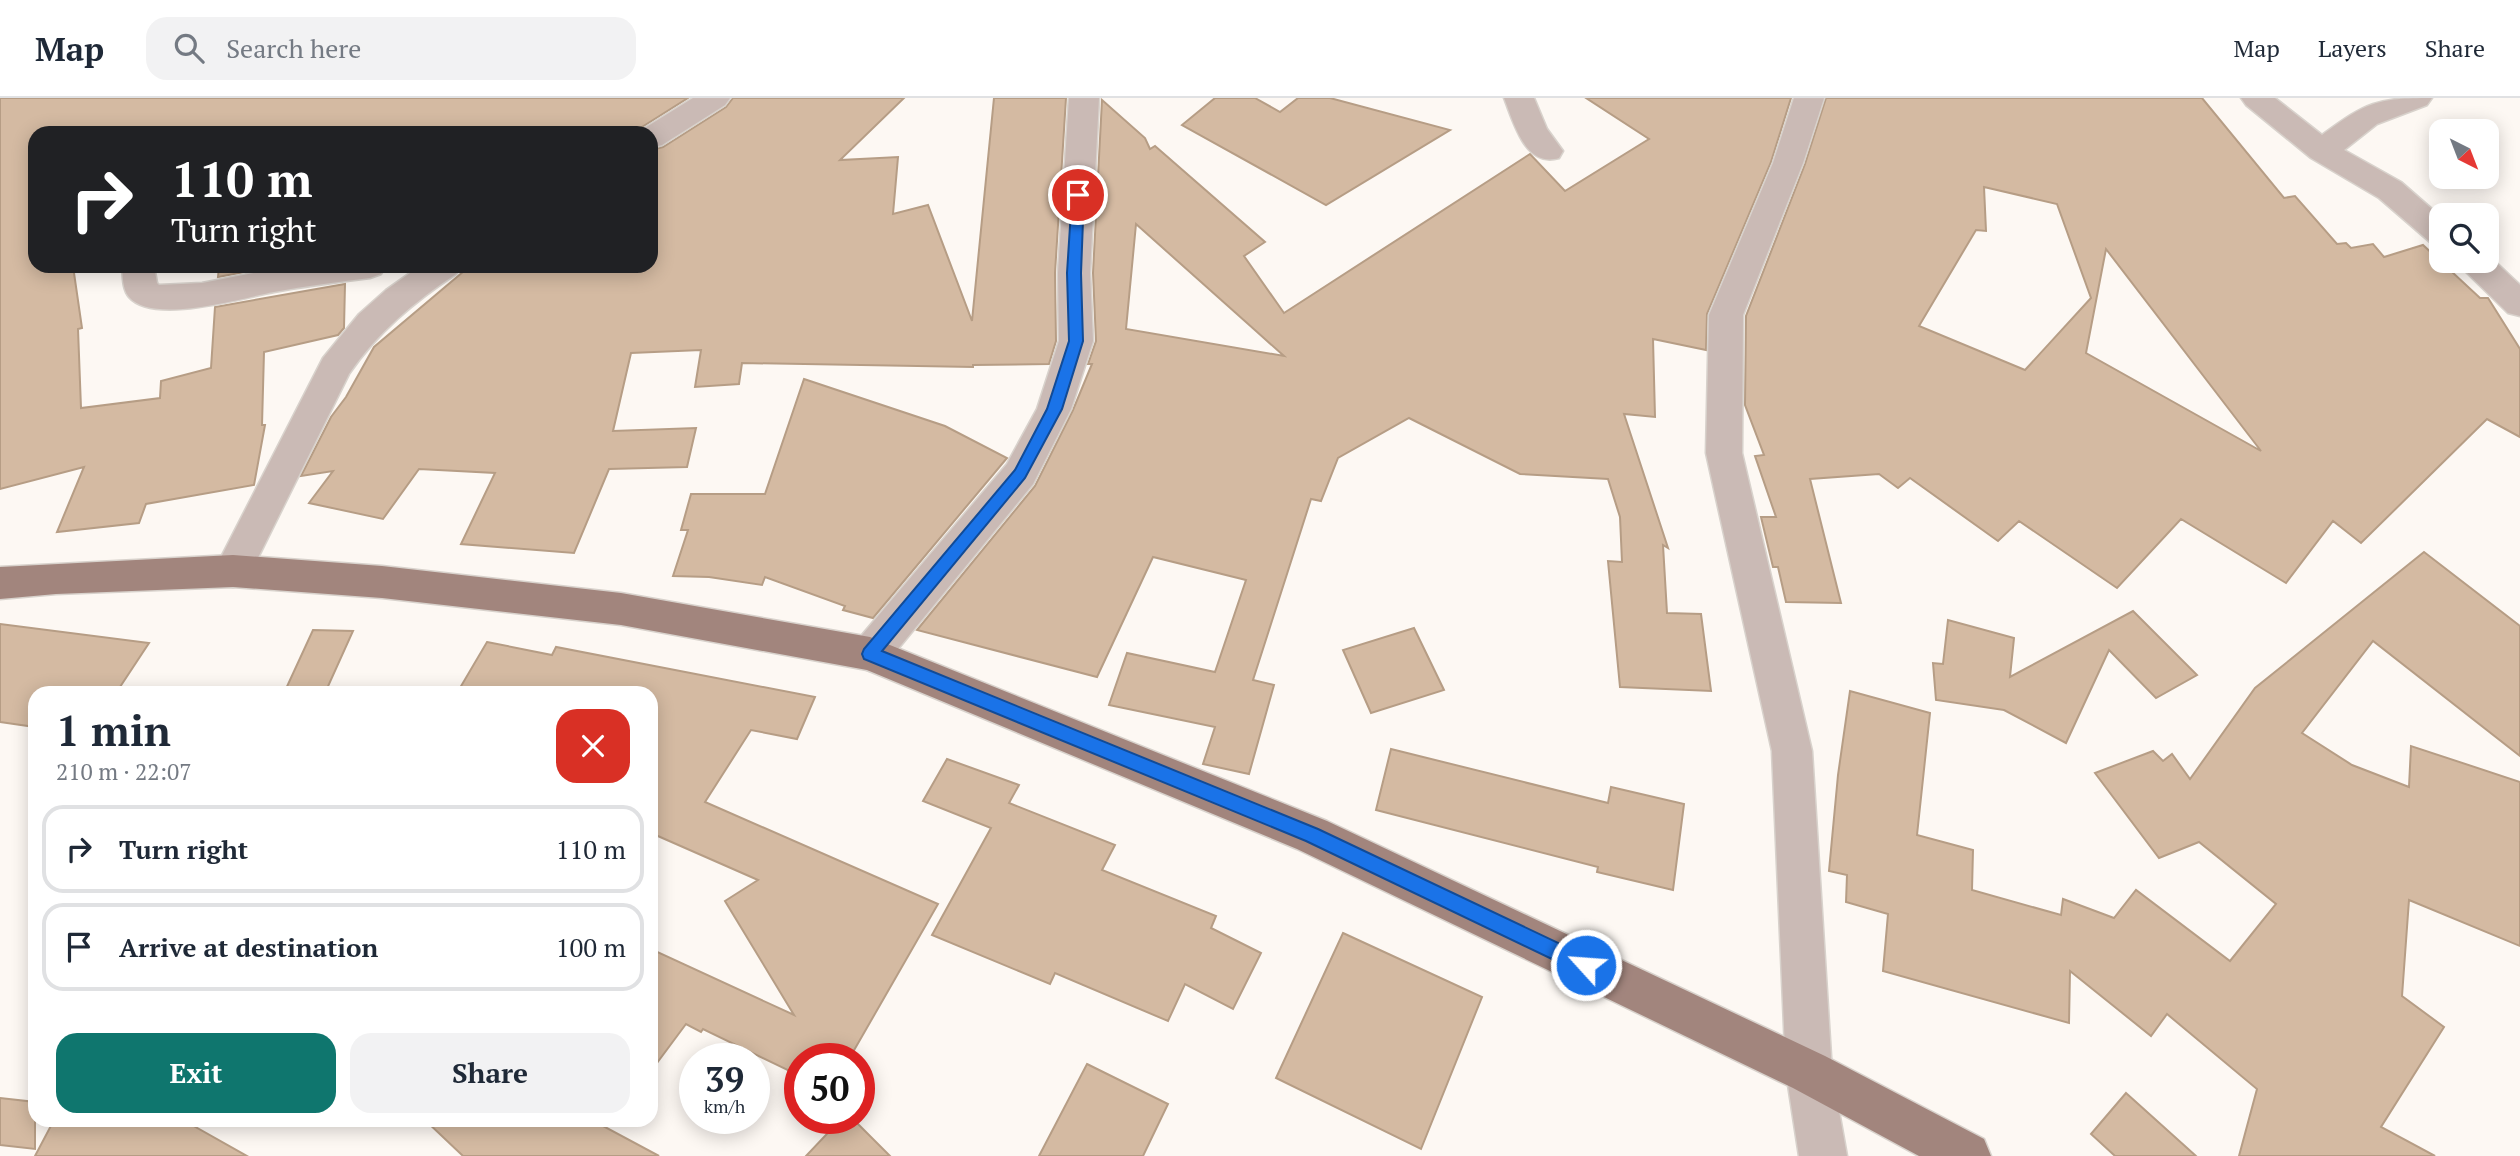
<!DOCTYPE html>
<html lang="en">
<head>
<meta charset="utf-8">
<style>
  body { margin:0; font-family:"PT Serif",serif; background:#f2f2f3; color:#1f2937; height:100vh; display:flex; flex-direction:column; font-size:26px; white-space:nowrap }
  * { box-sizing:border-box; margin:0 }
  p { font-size:23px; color:#747a83 }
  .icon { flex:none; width:38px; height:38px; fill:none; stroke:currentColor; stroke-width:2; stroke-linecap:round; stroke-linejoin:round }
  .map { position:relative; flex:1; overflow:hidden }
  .details { position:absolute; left:28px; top:588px; width:630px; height:441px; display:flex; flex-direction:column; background:#fff; border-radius:21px; box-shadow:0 4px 18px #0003 }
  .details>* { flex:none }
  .guide { position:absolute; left:28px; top:28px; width:630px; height:147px; border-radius:21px; box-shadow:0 4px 18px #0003; background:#202124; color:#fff; overflow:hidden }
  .needle { width:46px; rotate:138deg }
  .controls { position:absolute; left:2429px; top:21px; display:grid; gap:14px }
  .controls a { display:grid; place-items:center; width:70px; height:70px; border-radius:14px; background:#fff; box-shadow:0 4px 18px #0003; font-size:35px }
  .speed { position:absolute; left:679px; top:945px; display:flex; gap:14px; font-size:35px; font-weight:700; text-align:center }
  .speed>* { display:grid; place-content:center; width:91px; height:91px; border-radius:50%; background:#fff; box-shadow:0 4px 18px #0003; line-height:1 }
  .speed small { font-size:18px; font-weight:400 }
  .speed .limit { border:10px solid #d22; background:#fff; color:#111 }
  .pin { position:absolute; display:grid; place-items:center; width:60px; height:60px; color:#fff; margin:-30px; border:4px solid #fff; border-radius:50%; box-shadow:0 2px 7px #0007 }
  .me { position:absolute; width:77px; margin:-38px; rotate:296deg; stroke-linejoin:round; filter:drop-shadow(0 0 5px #0008) }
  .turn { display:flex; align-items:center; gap:24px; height:147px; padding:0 28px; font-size:32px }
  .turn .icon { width:91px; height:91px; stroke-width:2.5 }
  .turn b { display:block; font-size:49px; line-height:60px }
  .round { display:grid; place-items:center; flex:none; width:74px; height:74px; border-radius:21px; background:#f2f2f3 }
  .overview { display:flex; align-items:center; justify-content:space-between; height:119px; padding:0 28px }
  h1 { font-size:42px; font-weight:700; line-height:52px }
  .cta { display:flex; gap:14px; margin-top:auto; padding:14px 28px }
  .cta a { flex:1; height:80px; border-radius:21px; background:#0f766e; color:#fff; font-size:28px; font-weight:700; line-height:80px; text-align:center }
  .cta a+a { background:#f2f2f3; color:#1f2937 }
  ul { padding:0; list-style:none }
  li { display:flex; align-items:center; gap:21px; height:88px; margin:0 14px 10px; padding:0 14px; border:4px solid #e0e1e3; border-radius:21px }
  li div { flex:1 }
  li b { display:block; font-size:26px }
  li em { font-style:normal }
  header { display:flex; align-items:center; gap:42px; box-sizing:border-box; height:98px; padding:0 35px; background:#fff; border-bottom:2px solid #e0e1e3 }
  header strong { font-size:33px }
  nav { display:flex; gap:38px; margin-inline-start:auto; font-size:24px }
  .search { width:490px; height:63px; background:#f2f2f3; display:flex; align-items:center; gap:18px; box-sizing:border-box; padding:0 24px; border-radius:21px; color:#747a83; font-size:26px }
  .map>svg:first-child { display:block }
  .building { fill:#d4baa2; stroke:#b69d85; stroke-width:2; fill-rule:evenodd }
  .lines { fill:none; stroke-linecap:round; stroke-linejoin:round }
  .minor-casing { stroke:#d8d2cc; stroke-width:3 }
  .major-casing { stroke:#d8d2cc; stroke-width:3 }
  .minor { fill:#cabab5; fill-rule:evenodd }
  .major { fill:#a2857d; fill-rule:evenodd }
  .route { fill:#1a73e8; stroke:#114b97; stroke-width:2 }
</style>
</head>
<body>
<header>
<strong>Map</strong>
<div class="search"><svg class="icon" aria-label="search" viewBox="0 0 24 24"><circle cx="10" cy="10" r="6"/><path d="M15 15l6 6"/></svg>Search here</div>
<nav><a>Map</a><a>Layers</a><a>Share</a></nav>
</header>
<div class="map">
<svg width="2520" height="1058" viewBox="0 0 2520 1058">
  <rect width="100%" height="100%" fill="#fdf8f3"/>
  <g class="building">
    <polygon points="0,0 688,0 639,31 637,35 35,35 35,168 73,168 82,230 78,231 81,310 160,300 161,283 211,270 215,209 345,186 344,230 338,237 264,254 262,327 265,327 254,387 146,406 139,425 57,434 84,369 0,391"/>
    <polygon points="733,0 904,0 840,62 898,59 893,116 928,107 972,223 994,0 1066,0 1055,175 1056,243 1049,266 973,267 973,269 742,265 739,286 695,289 701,252 631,255 613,333 696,330 687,369 609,371 574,455 461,446 495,375 419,371 383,421 309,405 333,373 301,378 331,319 346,299 374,249 470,168 651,168 651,52 663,49 726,9"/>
    <polygon points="1215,0 1255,0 1280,14 1298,0 1330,0 1450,32 1326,107 1182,27"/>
    <path d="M1586,0h205l-20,64 -64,152 -1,36 -53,-11 2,78 -31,-3 44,134 -5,-3 4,68 34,1 10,77 -91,-4 -12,-126 14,1 -2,-45 -12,-38 -88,-5 -111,-56 -71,40 -17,43 -10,-2 -58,181 21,5 -25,89 -46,-10 12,-37 -106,-22 18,-52 88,19 31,-92 -93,-23 -56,120 -180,-47 118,-144 38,-76 19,-46h-4l8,-23 -3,-68 9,-173 43,38 5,11 5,-3 110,96 -21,14 40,57 246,-159 35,37 84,-52zM1136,126l120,107 28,25 -158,-27z"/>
    <path d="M1826,0h376l82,100 11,-2 42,48 9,-1 5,5 22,-4 11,13 39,-12 57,53h8l32,51v88l-33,-18 -126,124 -28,-22 -47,62 -105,-64 -64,69 -98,-67 -21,20 -88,-63 -12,10 -19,-14 -69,5 31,124 -55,-1 -8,-35h-5l-12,-50h15l-21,-61 9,-1 -19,-50 1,-89 59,-152zM1984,89l73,17 34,94 -66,72 -106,-44 57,-96 10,1zM2106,151l155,202 -175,-98z"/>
    <polygon points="219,168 276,168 218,179"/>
    <polygon points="804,281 945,328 1007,360 873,520 843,512 845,508 765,479 762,487 709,479 673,478 688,432 681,432 691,396 765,396"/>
    <polygon points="2424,454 2520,528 2520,658 2373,543 2302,635 2352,667 2409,689 2411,648 2520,684 2520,848 2409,802 2402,898 2444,929 2381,1029 2435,1058 2239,1058 2257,991 2167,916 2151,938 2070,873 2069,925 1883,873 1888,816 1846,804 1847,777 1829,773 1838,677 1850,593 1930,615 1917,737 1973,752 1972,792 2061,817 2063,801 2114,820 2136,792 2230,863 2276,806 2199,744 2159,760 2095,675 2153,653 2163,663 2172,656 2190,681 2255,590"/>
    <polygon points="2133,513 2197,577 2156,600 2109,552 2066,645 2004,612 1936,602 1933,565 1943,566 1948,522 2014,540 2010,579"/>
    <polygon points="0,526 149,545 116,595 35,595 35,629 0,624"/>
    <polygon points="1414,530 1444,592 1371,615 1343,552"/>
    <polygon points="313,532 353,533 325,595 284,595"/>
    <polygon points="487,544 552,557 556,549 815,599 797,641 751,632 705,704 938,806 849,961 800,961 800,978 703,931 701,934 686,926 651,973 651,851 794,917 725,803 758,782 651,735 651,595 457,595"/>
    <polygon points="1391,651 1608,705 1611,689 1684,706 1673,792 1597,774 1598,769 1376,712"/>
    <polygon points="947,661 1019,687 1009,705 1115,747 1102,772 1216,818 1211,830 1261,855 1233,911 1185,886 1168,923 1055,875 1050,886 932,837 991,730 923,703"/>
    <polygon points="1343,835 1482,899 1421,1051 1276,980"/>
    <polygon points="1087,966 1168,1006 1143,1058 1039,1058"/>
    <polygon points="2126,995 2196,1058 2115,1058 2091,1036"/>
    <polygon points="0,1000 35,1004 35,1051 0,1047"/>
    <polygon points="842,1020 852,1020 890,1058 806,1058"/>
    <polygon points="54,1022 183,1022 247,1058 35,1058"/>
    <polygon points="425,1022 592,1022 659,1058 463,1058"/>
  </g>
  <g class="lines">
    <g class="minor-casing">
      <g id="minor">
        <polygon points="693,0 730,0 725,7 662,47 651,50 651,35 639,35 640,33"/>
        <polygon points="1069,0 1099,0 1090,175 1093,243 1071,311 1033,386 884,568 870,573 856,568 851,556 856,544 1007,366 1037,311 1059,243 1058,175"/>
        <path d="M1504,0h30l13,31 16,22 -4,7c-34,10 -45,-35 -55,-60z"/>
        <polygon points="1794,0 1824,0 1803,65 1743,217 1742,355 1812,653 1832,974 1847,1058 1799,1058 1786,974 1772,653 1706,355 1709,217 1773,65"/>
        <path d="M2241,0h34l47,37c45,-33 54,-37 110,-37l-5,7 -50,19 -33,26 57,32 40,35v28l-11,-3 -51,-44 -68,-40 -65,-53z"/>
        <polygon points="2487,156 2520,187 2520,218 2508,215 2463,171 2458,163 2487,163"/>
        <path d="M122,168h32l3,17 2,2 43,-2 88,-17h96l-5,8 -11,4c-32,4 -64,8 -96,14 -32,6 -121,33 -145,5 -7,-8 -6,-22 -7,-31z"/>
        <path d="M420,168h41l-5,8c-42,28 -78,58 -107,100l-103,208 -13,5 -13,-5 -6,-11 109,-213 36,-44 27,-24z"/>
      </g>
    </g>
    <g class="major-casing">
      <polygon id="major" points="233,457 382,468 621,495 870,539 1327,723 1825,958 1984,1041 1991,1058 1919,1058 1793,990 1297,751 867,572 621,527 382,500 233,489 56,496 0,501 0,469"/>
    </g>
    <use href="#minor" class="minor"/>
    <use href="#major" class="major"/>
  </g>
  <polygon class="route" points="1078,93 1084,97 1081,175 1083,243 1062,311 1025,380 882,553 1318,731 1592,861 1595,867 1592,874 1586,876 1579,874 1306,743 864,561 862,556 864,551 1015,372 1047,311 1069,243 1067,175 1072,97"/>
</svg>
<div class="controls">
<a><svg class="needle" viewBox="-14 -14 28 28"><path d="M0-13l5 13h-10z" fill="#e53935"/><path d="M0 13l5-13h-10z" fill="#747a83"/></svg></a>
<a><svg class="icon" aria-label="search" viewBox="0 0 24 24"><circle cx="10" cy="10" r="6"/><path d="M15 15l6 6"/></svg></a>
</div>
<div class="speed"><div>39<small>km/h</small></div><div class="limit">50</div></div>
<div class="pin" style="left:1078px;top:97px;background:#d93025"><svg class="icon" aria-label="arrive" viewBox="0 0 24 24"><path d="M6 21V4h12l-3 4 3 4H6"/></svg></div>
<svg class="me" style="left:1586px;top:867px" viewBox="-20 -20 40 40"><circle r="17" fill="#1a73e8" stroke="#fff" stroke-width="3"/><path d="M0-11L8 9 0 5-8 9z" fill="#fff"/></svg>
<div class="guide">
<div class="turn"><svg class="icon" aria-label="right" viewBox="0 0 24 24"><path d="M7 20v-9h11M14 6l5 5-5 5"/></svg><div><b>110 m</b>Turn right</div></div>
</div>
<section class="details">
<div class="overview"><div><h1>1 min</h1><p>210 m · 22:07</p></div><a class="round" style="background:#d93025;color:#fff"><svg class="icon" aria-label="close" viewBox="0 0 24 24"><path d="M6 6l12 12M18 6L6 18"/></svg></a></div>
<ul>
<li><svg class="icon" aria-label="right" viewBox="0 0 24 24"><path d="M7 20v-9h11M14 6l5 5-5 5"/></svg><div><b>Turn right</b></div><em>110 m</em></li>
<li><svg class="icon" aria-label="arrive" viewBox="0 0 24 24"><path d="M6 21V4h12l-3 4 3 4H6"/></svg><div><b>Arrive at destination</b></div><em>100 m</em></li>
</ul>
<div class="cta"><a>Exit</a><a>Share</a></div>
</section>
</div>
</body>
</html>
